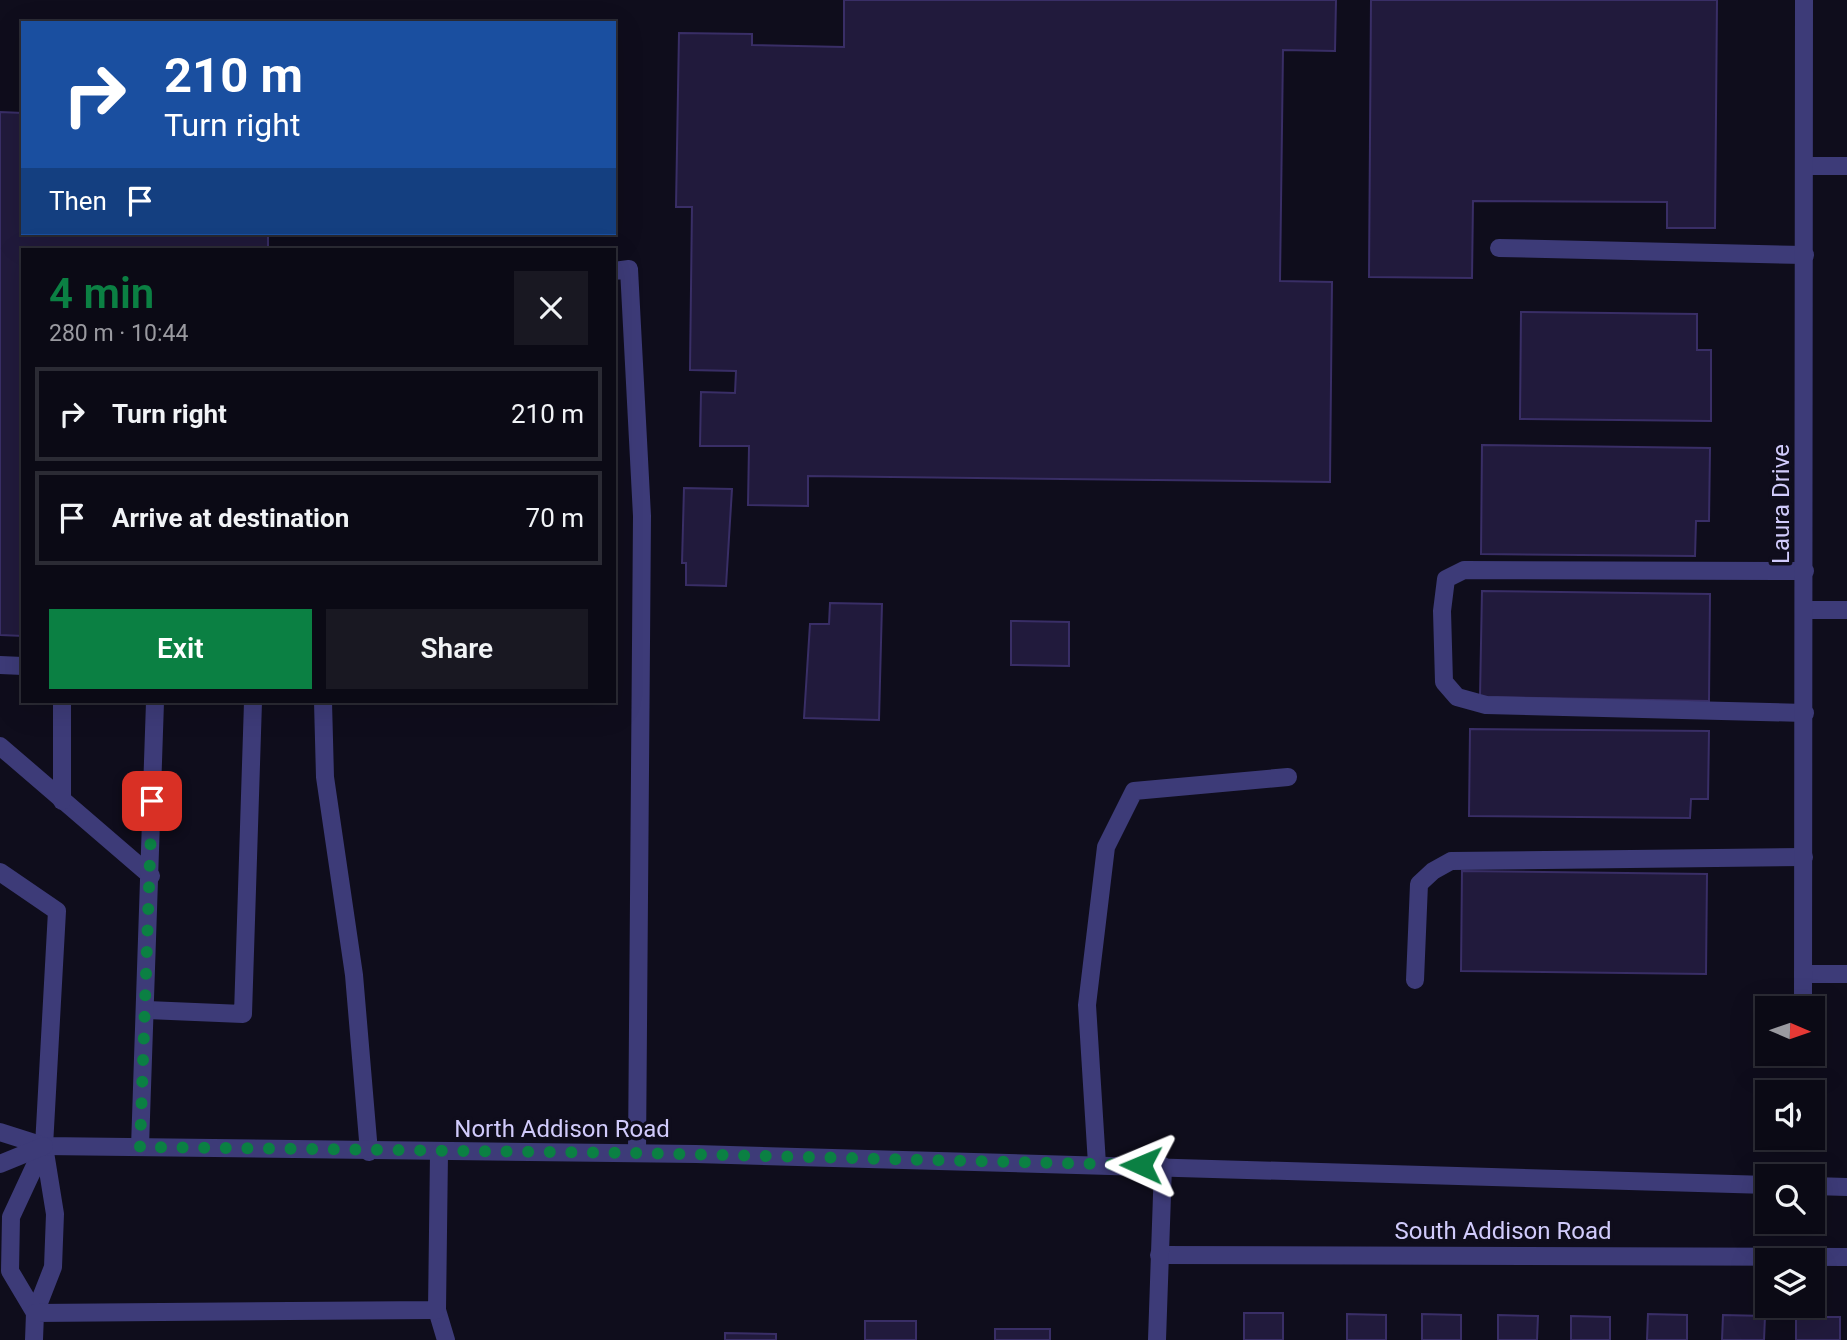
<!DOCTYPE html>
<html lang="en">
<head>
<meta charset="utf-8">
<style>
  body { margin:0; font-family:Roboto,sans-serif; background:#191822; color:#f1f3f6; height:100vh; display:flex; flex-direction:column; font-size:26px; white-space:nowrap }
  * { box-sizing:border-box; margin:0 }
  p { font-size:23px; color:#9a9aa0 }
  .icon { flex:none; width:38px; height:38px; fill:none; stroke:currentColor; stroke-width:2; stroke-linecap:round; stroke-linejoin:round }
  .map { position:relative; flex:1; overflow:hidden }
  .sheet { position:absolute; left:21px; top:248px; width:595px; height:455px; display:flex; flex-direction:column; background:#0b0a15; border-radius:0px; box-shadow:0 7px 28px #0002,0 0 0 2px #2b2b34 }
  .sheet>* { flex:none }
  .banner { position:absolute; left:21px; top:21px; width:595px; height:214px; border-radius:0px; box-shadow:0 7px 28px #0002,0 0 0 2px #2b2b34; background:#1a4fa0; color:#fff; overflow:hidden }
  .needle { width:46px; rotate:92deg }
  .buttons { position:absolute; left:1755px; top:996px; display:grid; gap:14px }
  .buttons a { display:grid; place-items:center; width:70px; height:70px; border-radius:0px; background:#0b0a15; box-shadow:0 7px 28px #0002,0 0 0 2px #2b2b34; font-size:35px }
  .pin { position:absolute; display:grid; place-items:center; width:60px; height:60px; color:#fff; margin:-30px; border-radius:14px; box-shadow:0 4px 10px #0006 }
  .me { position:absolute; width:77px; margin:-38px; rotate:271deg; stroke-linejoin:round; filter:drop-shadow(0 0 5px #0008) }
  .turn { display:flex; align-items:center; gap:24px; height:147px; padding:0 28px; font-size:32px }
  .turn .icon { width:91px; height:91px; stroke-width:2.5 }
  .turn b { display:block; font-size:49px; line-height:60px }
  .then { display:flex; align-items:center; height:66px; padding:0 28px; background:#0003; gap:14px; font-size:26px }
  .round { display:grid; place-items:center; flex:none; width:74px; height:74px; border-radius:0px; background:#191822 }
  .summary { display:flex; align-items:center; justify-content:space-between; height:119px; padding:0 28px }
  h1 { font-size:42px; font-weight:600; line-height:52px; color:#0b8043 }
  .action { display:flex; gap:14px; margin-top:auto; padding:14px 28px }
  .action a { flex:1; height:80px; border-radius:0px; background:#0b8043; color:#fff; font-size:28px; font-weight:600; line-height:80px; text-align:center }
  .action a+a { background:#191822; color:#f1f3f6 }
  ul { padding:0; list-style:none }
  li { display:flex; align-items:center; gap:21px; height:94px; margin:0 14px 10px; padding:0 14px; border:4px solid #2b2b34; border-radius:0px }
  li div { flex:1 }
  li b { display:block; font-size:26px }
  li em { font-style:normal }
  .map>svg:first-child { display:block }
  .building { fill:#211a3c; stroke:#392e66; stroke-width:2 }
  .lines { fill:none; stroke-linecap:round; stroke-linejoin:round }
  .minor { stroke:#3d3b78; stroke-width:18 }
  .route { stroke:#0b8043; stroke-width:12; stroke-dasharray:0 21.6 }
  .labels { text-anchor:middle; stroke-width:7; stroke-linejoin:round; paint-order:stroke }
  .street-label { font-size:24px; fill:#d1cbfb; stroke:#0f0d1c }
</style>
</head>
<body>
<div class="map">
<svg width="1847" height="1340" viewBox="0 0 1847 1340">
  <rect width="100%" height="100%" fill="#0f0d1c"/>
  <g class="building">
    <polygon points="844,0 1336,0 1335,51 1283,50 1280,281 1332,282 1330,482 808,476 808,506 748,505 749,446 700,446 701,392 735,393 736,371 690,370 692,207 676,207 679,33 752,34 752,45 844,47"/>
    <polygon points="1371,0 1717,0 1715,228 1667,228 1667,202 1473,201 1472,278 1369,277"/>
    <polygon points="0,112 23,113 23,233 268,233 268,250 23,250 23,636 0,635"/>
    <polygon points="1521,312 1697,314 1697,350 1711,350 1711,421 1520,419"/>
    <polygon points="1482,445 1710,448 1709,521 1696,521 1695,556 1481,554"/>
    <polygon points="684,488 732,489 726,586 686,585 686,563 682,563"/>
    <polygon points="1482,591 1710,594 1709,701 1480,697"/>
    <polygon points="830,603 882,604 879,720 804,718 810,624 829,624"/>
    <polygon points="1011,621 1069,622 1069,666 1011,665"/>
    <polygon points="1470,729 1709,731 1708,799 1691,799 1690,818 1469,816"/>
    <polygon points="1462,871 1707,874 1706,974 1461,971"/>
    <rect x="1244" y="1313" width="39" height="27"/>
    <polygon points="1347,1314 1386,1315 1386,1340 1347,1340"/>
    <polygon points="1422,1314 1461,1315 1461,1340 1422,1340"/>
    <polygon points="1648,1314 1687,1315 1687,1340 1647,1340"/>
    <polygon points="1498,1315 1538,1316 1537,1340 1498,1340"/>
    <polygon points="1723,1315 1765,1316 1764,1340 1722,1340"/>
    <polygon points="1571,1316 1610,1317 1610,1340 1571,1340"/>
    <rect x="1796" y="1317" width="44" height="23"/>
    <rect x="865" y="1321" width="51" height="19"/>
    <rect x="995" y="1329" width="55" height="11"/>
    <polygon points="725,1333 776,1334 776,1340 725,1340"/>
  </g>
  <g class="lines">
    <g class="minor">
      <polyline points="1805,166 1847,166"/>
      <polyline points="1499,248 1805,255"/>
      <polyline points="614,271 629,269 642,516 637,1153"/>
      <polyline points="1805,610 1847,610"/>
      <polyline points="0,665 23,666"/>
      <polyline points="323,702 325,777 354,975 369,1152"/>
      <polyline points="1805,713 1486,705 1457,697 1444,682 1442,611 1446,579 1464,570 1805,571"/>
      <polyline points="0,746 151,876"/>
      <polyline points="62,801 62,702"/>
      <polyline points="0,872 57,911 44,1146 55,1214 53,1267 35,1313 10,1271 11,1217 44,1146"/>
      <polyline points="1803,974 1847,974"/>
      <polyline points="1415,980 1419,884 1433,871 1451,861 1804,857"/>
      <polyline points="1803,1008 1804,0"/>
      <polyline points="147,1010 243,1014 253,702"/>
      <polyline points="0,1132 44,1146 696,1154 1768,1185"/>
      <polyline points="140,1147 155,702"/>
      <polyline points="0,1164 44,1146"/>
      <polyline points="1097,1164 1087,1005 1106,847 1134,791 1288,777"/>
      <polyline points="1813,1186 1847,1187"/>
      <polyline points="1159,1255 1847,1257"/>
      <polyline points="437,1310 446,1340"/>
      <polyline points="34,1340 35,1313 437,1310 439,1153"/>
      <polyline points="1157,1340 1163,1166"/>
    </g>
  </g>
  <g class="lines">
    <polyline class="route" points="152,801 140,1147 637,1153 1141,1165"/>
  </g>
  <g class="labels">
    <g class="street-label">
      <text transform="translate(1781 504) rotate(-90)" y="8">Laura Drive</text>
      <text x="562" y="1137">North Addison Road</text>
      <text x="1503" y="1239">South Addison Road</text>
    </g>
  </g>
</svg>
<div class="buttons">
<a><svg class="needle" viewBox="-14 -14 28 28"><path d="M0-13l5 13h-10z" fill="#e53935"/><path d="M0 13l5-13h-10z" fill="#9a9aa0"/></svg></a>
<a><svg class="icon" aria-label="sound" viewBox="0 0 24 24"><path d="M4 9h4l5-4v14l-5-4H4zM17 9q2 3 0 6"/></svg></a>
<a><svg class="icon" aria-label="search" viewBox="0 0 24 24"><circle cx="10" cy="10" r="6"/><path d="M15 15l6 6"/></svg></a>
<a><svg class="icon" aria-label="layers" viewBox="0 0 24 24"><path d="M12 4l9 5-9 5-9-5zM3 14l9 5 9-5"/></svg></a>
</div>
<div class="pin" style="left:152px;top:801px;background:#d93025"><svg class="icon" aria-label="arrive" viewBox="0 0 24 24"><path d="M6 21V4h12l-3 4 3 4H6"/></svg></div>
<svg class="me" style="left:1141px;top:1165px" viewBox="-20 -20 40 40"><path d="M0-17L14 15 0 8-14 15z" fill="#0b8043" stroke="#fff" stroke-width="4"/></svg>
<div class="banner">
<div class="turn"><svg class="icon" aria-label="right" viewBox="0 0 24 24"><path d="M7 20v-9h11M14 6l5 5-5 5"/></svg><div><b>210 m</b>Turn right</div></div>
<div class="then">Then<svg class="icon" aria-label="arrive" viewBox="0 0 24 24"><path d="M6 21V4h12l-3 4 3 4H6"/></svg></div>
</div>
<section class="sheet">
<div class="summary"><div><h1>4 min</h1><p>280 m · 10:44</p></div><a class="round"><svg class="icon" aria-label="close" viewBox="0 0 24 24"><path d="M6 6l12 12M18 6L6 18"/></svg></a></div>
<ul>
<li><svg class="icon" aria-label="right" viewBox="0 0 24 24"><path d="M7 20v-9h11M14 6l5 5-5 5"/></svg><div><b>Turn right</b></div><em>210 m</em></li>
<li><svg class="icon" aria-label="arrive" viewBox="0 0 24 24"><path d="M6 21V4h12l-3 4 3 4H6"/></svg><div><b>Arrive at destination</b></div><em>70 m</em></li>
</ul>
<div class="action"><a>Exit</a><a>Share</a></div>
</section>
</div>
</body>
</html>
